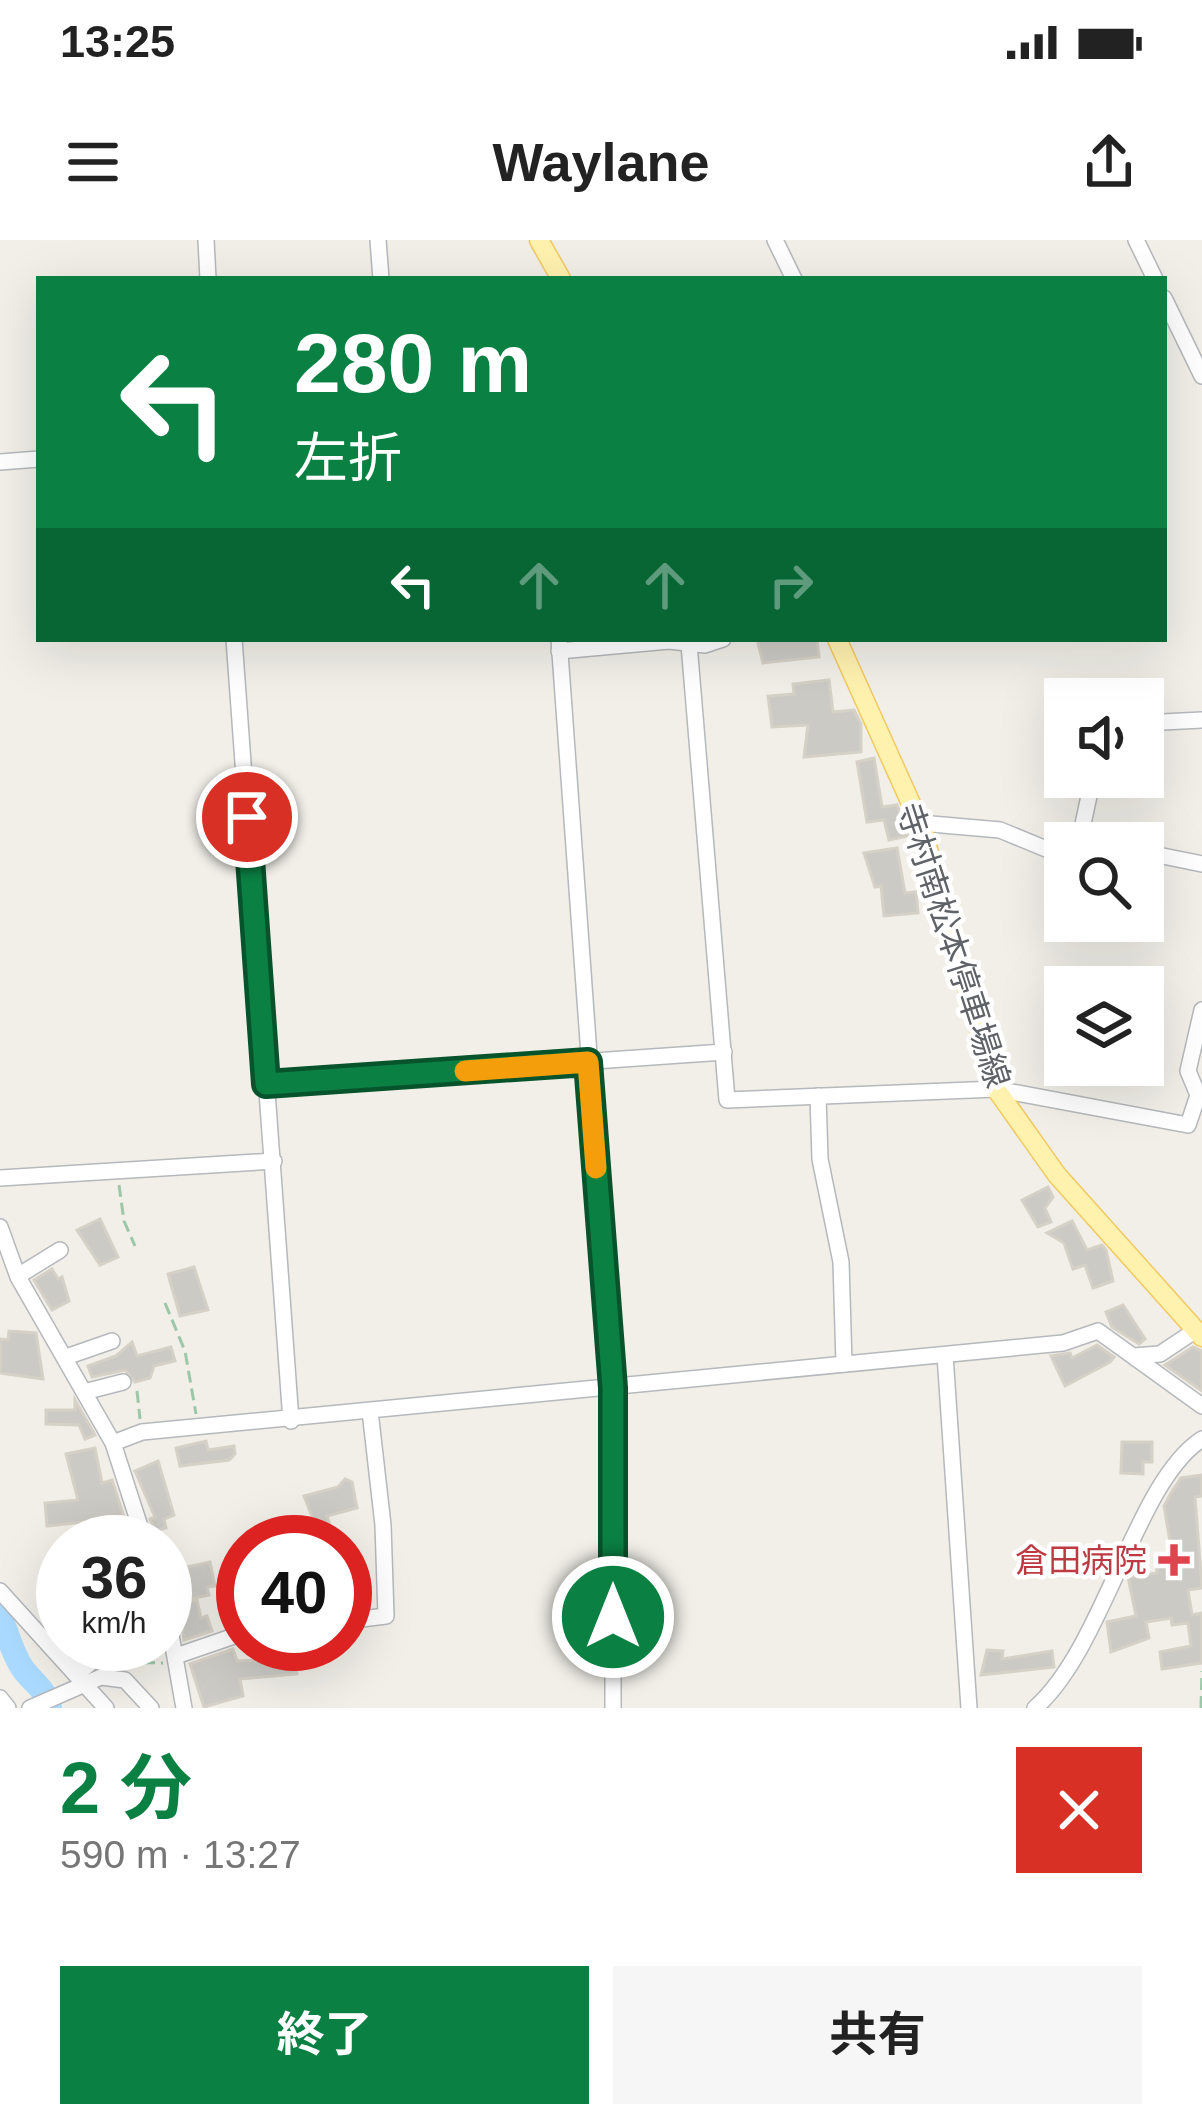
<!DOCTYPE html>
<html lang="ja">
<head>
<meta charset="utf-8">
<style>
  body { margin:0; font-family:Arial,"Noto Sans JP",sans-serif; background:#f6f6f6; color:#222; height:100vh; display:flex; flex-direction:column; font-size:45px; white-space:nowrap }
  * { box-sizing:border-box; margin:0 }
  p { font-size:39px; color:#767676 }
  .icon { flex:none; width:66px; height:66px; fill:none; stroke:currentColor; stroke-width:2; stroke-linecap:round; stroke-linejoin:round }
  .map { position:relative; height:1468px; overflow:hidden }
  .details { display:flex; flex-direction:column; background:#fff; flex:1 }
  .details>* { flex:none }
  .top-card { position:absolute; left:36px; top:36px; width:1131px; height:366px; border-radius:0px; box-shadow:0 12px 48px #0002; background:#0b8043; color:#fff; overflow:hidden }
  .buttons { position:absolute; left:1044px; top:438px; display:grid; gap:24px }
  .buttons a { display:grid; place-items:center; width:120px; height:120px; border-radius:0px; background:#fff; box-shadow:0 12px 48px #0002; font-size:60px }
  .speed { position:absolute; left:36px; top:1275px; display:flex; gap:24px; font-size:60px; font-weight:700; text-align:center }
  .speed>* { display:grid; place-content:center; width:156px; height:156px; border-radius:50%; background:#fff; box-shadow:0 12px 48px #0002; line-height:1 }
  .speed small { font-size:30px; font-weight:400 }
  .speed .limit { border:18px solid #d22; background:#fff; color:#111 }
  .pin { position:absolute; display:grid; place-items:center; width:102px; height:102px; color:#fff; margin:-51px; border:6px solid #fff; border-radius:50%; box-shadow:0 3px 12px #0007 }
  .me { position:absolute; width:132px; margin:-66px; rotate:0deg; stroke-linejoin:round; filter:drop-shadow(0 0 9px #0008) }
  .turn { display:flex; align-items:center; gap:42px; height:252px; padding:0 60px; font-size:54px }
  .turn .icon { width:156px; height:156px; stroke-width:2.5 }
  .turn b { display:block; font-size:84px; line-height:102px }
  .lanes { display:flex; align-items:center; height:114px; padding:0 60px; background:#0003; justify-content:center; gap:60px; direction:ltr }
  .lanes .off { opacity:.35 }
  .round { display:grid; place-items:center; flex:none; width:126px; height:126px; border-radius:0px; background:#f6f6f6 }
  .headline { display:flex; align-items:center; justify-content:space-between; height:204px; padding:0 60px }
  h1 { font-size:72px; font-weight:700; line-height:90px; color:#0b8043 }
  .action { display:flex; gap:24px; margin-top:auto; padding:24px 60px }
  .action a { flex:1; height:138px; border-radius:0px; background:#0b8043; color:#fff; font-size:48px; font-weight:700; line-height:138px; text-align:center }
  .action a+a { background:#f6f6f6; color:#222 }
  .status { display:flex; justify-content:space-between; align-items:center; height:84px; padding:0 60px; background:#fff; direction:ltr }
  .status svg { height:33px; fill:currentColor }
  header { display:flex; justify-content:space-between; align-items:center; height:156px; padding:0 60px; background:#fff; font-size:54px; font-weight:700 }
  .map>svg:first-child { display:block }
  .lines { fill:none; stroke-linecap:round; stroke-linejoin:round }
  .river { stroke:#aadaff; stroke-width:24 }
  .building { fill:#cccac5; stroke:#d6d1c6; stroke-width:3 }
  .minor-casing { stroke:#b5b8bc; stroke-width:18 }
  .major-casing { stroke:#f2c960; stroke-width:21 }
  .path { stroke:#9cc7a9; stroke-width:3; stroke-dasharray:12 6; stroke-linecap:butt }
  .minor { stroke:#fff; stroke-width:15 }
  .major { stroke:#fff2af; stroke-width:18 }
  .route-casing { stroke:#07532c; stroke-width:30 }
  .route { stroke:#0b8043; stroke-width:21 }
  .slow { stroke:#f59e0b; stroke-width:21 }
  .health-dot { fill:#e0444e; stroke:#fff; stroke-width:4.5 }
  .labels { text-anchor:middle; stroke-width:9; stroke-linejoin:round; paint-order:stroke }
  .street-label { font-size:33px; fill:#5f6368; stroke:#fff }
  .health-label { font-size:33px; fill:#be3a42; stroke:#fff; text-anchor:end }
</style>
</head>
<body>
<div class="status"><b>13:25</b><svg viewBox="0 0 49 12"><path d="M0 12V9h3v3zM5 12V6h3v6zM10 12V3h3v9zM15 12V0h3v12zM26 1h20v11H26zM47 4h2v5h-2z"/></svg></div>
<header><svg class="icon" aria-label="menu" viewBox="0 0 24 24"><path d="M4 6h16M4 12h16M4 18h16"/></svg>Waylane<svg class="icon" aria-label="share" viewBox="0 0 24 24"><path d="M12 15V3M7 8l5-5 5 5M5 13v7h14v-7"/></svg></header>
<div class="map">
<svg width="1202" height="1468" viewBox="0 0 1202 1468">
  <rect width="100%" height="100%" fill="#f1efe8"/>
  <g class="lines">
    <path class="river" d="M0,1376c8,17 11,36 23,53 11,15 22,19 27,39"/>
  </g>
  <g class="building">
    <polygon points="757,399 817,399 819,417 763,423"/>
    <polygon points="829,440 833,472 854,470 861,484 861,512 804,517 808,485 772,487 768,456 794,454 793,444"/>
    <polygon points="874,518 882,567 897,565 908,596 889,600 884,580 867,582 857,522"/>
    <polygon points="897,608 905,653 916,652 918,673 884,676 881,646 875,647 864,613"/>
    <polygon points="1048,947 1053,957 1045,968 1051,982 1038,987 1022,960"/>
    <polygon points="100,979 118,1017 100,1025 77,990"/>
    <polygon points="1072,981 1087,1010 1102,1005 1106,1010 1113,1041 1093,1048 1085,1025 1073,1029 1064,1003 1047,993"/>
    <polygon points="194,1027 208,1070 180,1076 168,1034"/>
    <polygon points="52,1029 58,1039 62,1037 69,1061 52,1070 34,1040"/>
    <polygon points="1123,1065 1145,1099 1139,1104 1112,1087 1106,1072"/>
    <polygon points="9,1091 36,1093 43,1139 0,1133 0,1099 8,1100"/>
    <polygon points="132,1102 137,1116 171,1107 175,1121 154,1126 150,1138 135,1142 125,1130 92,1137 88,1126 116,1116"/>
    <polygon points="1097,1105 1114,1117 1110,1122 1065,1146 1051,1116 1070,1113 1072,1118"/>
    <polygon points="1193,1107 1202,1111 1202,1151 1165,1125"/>
    <polygon points="75,1160 95,1195 85,1199 79,1185 46,1184 46,1170 75,1170"/>
    <polygon points="206,1201 208,1210 234,1206 235,1214 229,1220 180,1226 176,1208"/>
    <polygon points="1122,1202 1152,1202 1152,1222 1143,1222 1143,1234 1121,1233"/>
    <polygon points="95,1208 102,1243 112,1240 132,1302 84,1299 83,1282 47,1286 45,1263 78,1260 66,1214"/>
    <polygon points="158,1221 174,1275 164,1279 166,1288 154,1291 150,1279 155,1277 135,1231"/>
    <polygon points="1202,1235 1202,1256 1195,1257 1202,1348 1188,1350 1192,1375 1202,1373 1202,1423 1162,1429 1160,1412 1191,1406 1188,1383 1172,1385 1171,1378 1146,1382 1149,1398 1111,1412 1107,1382 1136,1376 1128,1337 1157,1333 1156,1322 1173,1319 1164,1266 1172,1251 1181,1238"/>
    <polygon points="345,1239 352,1242 357,1268 327,1276 330,1285 317,1289 304,1256 338,1247"/>
    <polygon points="210,1322 215,1346 207,1347 209,1355 189,1359 183,1328"/>
    <polygon points="197,1360 201,1378 207,1376 212,1391 184,1400 178,1364"/>
    <polygon points="233,1409 237,1421 296,1419 297,1434 240,1439 243,1456 204,1467 190,1424"/>
    <polygon points="987,1410 1003,1411 1002,1419 1052,1411 1054,1427 981,1435"/>
  </g>
  <g class="lines">
    <g class="minor-casing">
      <g id="minor">
        <polyline points="206,0 208,39"/>
        <polyline points="378,0 381,39"/>
        <polyline points="775,0 794,39"/>
        <polyline points="1136,0 1155,39"/>
        <polyline points="1164,58 1202,136"/>
        <polyline points="0,222 39,219"/>
        <polyline points="234,399 291,1181"/>
        <polyline points="559,399 613,1148 613,1468"/>
        <polyline points="689,404 727,860 996,849 1188,885 1198,855 1188,831 1202,770"/>
        <polyline points="559,411 669,401 705,405 723,399"/>
        <polyline points="1143,483 1202,480"/>
        <polyline points="920,583 1000,590 1051,611 1065,608"/>
        <polyline points="1079,603 1093,537"/>
        <polyline points="1143,612 1202,624"/>
        <polyline points="266,844 724,812"/>
        <polyline points="818,856 820,919 841,1022 844,1124"/>
        <polyline points="0,938 274,921"/>
        <polyline points="0,987 18,1037 113,1203 145,1302"/>
        <polyline points="18,1036 60,1010"/>
        <polyline points="945,1115 969,1468"/>
        <polyline points="1133,1116 1160,1114 1196,1090"/>
        <polyline points="66,1117 112,1101"/>
        <polyline points="84,1152 123,1142"/>
        <polyline points="113,1203 142,1192 1063,1103 1098,1091 1202,1166"/>
        <polyline points="0,1351 106,1468"/>
        <polyline points="165,1361 184,1468"/>
        <polyline points="345,1381 386,1376 383,1285 370,1171"/>
        <polyline points="176,1416 243,1393"/>
        <polyline points="73,1427 89,1411 96,1418 79,1433"/>
        <polyline points="0,1458 8,1468"/>
        <polyline points="30,1468 101,1437 125,1440 151,1468"/>
        <path d="M1035,1468c69,-60 101,-227 167,-269"/>
      </g>
    </g>
    <g class="major-casing">
      <g id="major">
        <polyline points="539,0 561,39"/>
        <polyline points="837,399 922,588 996,849 1057,935 1202,1097"/>
      </g>
    </g>
    <g class="path">
      <polyline points="119,945 124,981 135,1006"/>
      <polyline points="165,1063 185,1111 196,1174"/>
      <polyline points="137,1151 140,1179"/>
      <polyline points="107,1422 163,1423"/>
      <polyline points="1201,1468 1202,1431"/>
    </g>
    <use href="#minor" class="minor"/>
    <use href="#major" class="major"/>
  </g>
  <g class="lines">
    <g class="route-casing">
      <polyline id="route" points="247,577 266,844 588,822 613,1148 613,1377"/>
    </g>
    <use href="#route" class="route"/>
    <polyline class="slow" points="465,831 588,822 596,928"/>
  </g>
  <path class="health-dot" d="M1168 1302h12v12h12v12h-12v12h-12v-12h-12v-12h12z"/>
  <g class="labels">
    <g class="street-label">
      <text transform="translate(954 705) rotate(72)" y="12">寺村南松本停車場線</text>
    </g>
    <g class="health-label">
      <text x="1147" y="1332">倉田病院</text>
    </g>
  </g>
</svg>
<div class="buttons">
<a><svg class="icon" aria-label="sound" viewBox="0 0 24 24"><path d="M4 9h4l5-4v14l-5-4H4zM17 9q2 3 0 6"/></svg></a>
<a><svg class="icon" aria-label="search" viewBox="0 0 24 24"><circle cx="10" cy="10" r="6"/><path d="M15 15l6 6"/></svg></a>
<a><svg class="icon" aria-label="layers" viewBox="0 0 24 24"><path d="M12 4l9 5-9 5-9-5zM3 14l9 5 9-5"/></svg></a>
</div>
<div class="speed"><div>36<small>km/h</small></div><div class="limit">40</div></div>
<div class="pin" style="left:247px;top:577px;background:#d93025"><svg class="icon" aria-label="arrive" viewBox="0 0 24 24"><path d="M6 21V4h12l-3 4 3 4H6"/></svg></div>
<svg class="me" style="left:613px;top:1377px" viewBox="-20 -20 40 40"><circle r="17" fill="#0b8043" stroke="#fff" stroke-width="3"/><path d="M0-11L8 9 0 5-8 9z" fill="#fff"/></svg>
<div class="top-card">
<div class="turn"><svg class="icon" aria-label="left" viewBox="0 0 24 24"><path d="M17 20v-9H6M10 6l-5 5 5 5"/></svg><div><b>280 m</b>左折</div></div>
<div class="lanes"><svg class="icon" aria-label="left" viewBox="0 0 24 24"><path d="M17 20v-9H6M10 6l-5 5 5 5"/></svg><svg class="icon off" aria-label="ahead" viewBox="0 0 24 24"><path d="M12 20V5M6 11l6-6 6 6"/></svg><svg class="icon off" aria-label="ahead" viewBox="0 0 24 24"><path d="M12 20V5M6 11l6-6 6 6"/></svg><svg class="icon off" aria-label="right" viewBox="0 0 24 24"><path d="M7 20v-9h11M14 6l5 5-5 5"/></svg></div>
</div>
</div>
<section class="details">
<div class="headline"><div><h1>2 分</h1><p>590 m · 13:27</p></div><a class="round" style="background:#d93025;color:#fff"><svg class="icon" aria-label="close" viewBox="0 0 24 24"><path d="M6 6l12 12M18 6L6 18"/></svg></a></div>
<div class="action"><a>終了</a><a>共有</a></div>
</section>
</body>
</html>
